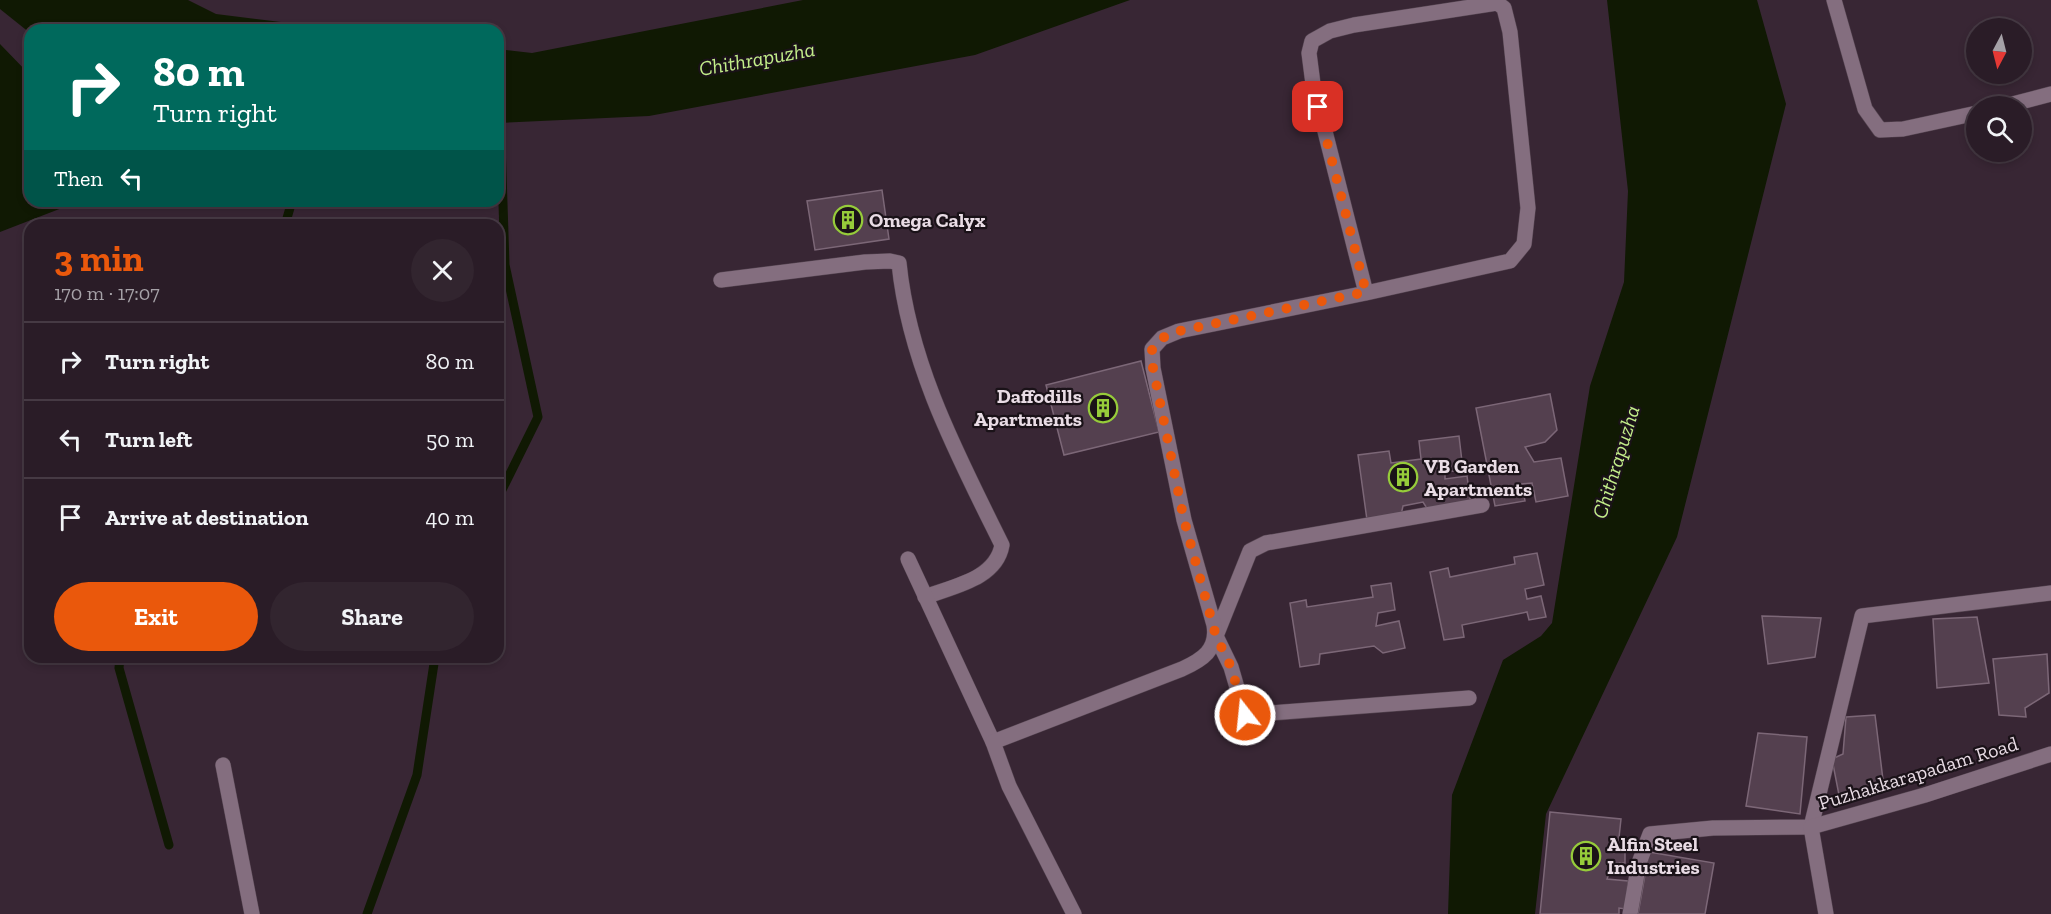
<!DOCTYPE html>
<html lang="en">
<head>
<meta charset="utf-8">
<style>
  body { margin:0; font-family:"Zilla Slab",serif; background:#32252f; color:#f1f3f6; height:100vh; display:flex; flex-direction:column; font-size:22px; white-space:nowrap }
  * { box-sizing:border-box; margin:0 }
  p { font-size:20px; color:#a5a1a7 }
  .icon { flex:none; width:33px; height:33px; fill:none; stroke:currentColor; stroke-width:2; stroke-linecap:round; stroke-linejoin:round }
  .map { position:relative; flex:1; overflow:hidden }
  .sheet { position:absolute; left:24px; top:219px; width:480px; height:444px; display:flex; flex-direction:column; background:#2a1c27; border-radius:18px; box-shadow:0 3px 9px #0003,0 0 0 2px #463a44 }
  .sheet>* { flex:none }
  .guide { position:absolute; left:24px; top:24px; width:480px; height:183px; border-radius:18px; box-shadow:0 3px 9px #0003,0 0 0 2px #463a44; background:#00695c; color:#fff; overflow:hidden }
  .needle { width:39px; rotate:187deg }
  .buttons { position:absolute; left:1966px; top:18px; display:grid; gap:12px }
  .buttons a { display:grid; place-items:center; width:66px; height:66px; border-radius:50%; background:#2a1c27; box-shadow:0 3px 9px #0003,0 0 0 2px #463a44; font-size:30px }
  .pin { position:absolute; display:grid; place-items:center; width:51px; height:51px; color:#fff; margin:-26px; border-radius:12px; box-shadow:0 3px 9px #0006 }
  .me { position:absolute; width:66px; margin:-33px; rotate:344deg; stroke-linejoin:round; filter:drop-shadow(0 0 4px #0008) }
  .turn { display:flex; align-items:center; gap:21px; height:126px; padding:0 30px; font-size:27px }
  .turn .icon { width:78px; height:78px; stroke-width:2.5 }
  .turn b { display:block; font-size:42px; line-height:51px }
  .then { display:flex; align-items:center; height:57px; padding:0 30px; background:#0003; gap:12px; font-size:22px }
  .round { display:grid; place-items:center; flex:none; width:63px; height:63px; border-radius:32px; background:#32252f }
  .headline { display:flex; align-items:center; justify-content:space-between; height:102px; padding:0 30px }
  h1 { font-size:36px; font-weight:700; line-height:45px; color:#ea580c }
  .cta { display:flex; gap:12px; margin-top:auto; padding:12px 30px }
  .cta a { flex:1; height:69px; border-radius:36px; background:#ea580c; color:#fff; font-size:24px; font-weight:700; line-height:69px; text-align:center }
  .cta a+a { background:#32252f; color:#f1f3f6 }
  ul { padding:0; list-style:none }
  li { display:flex; align-items:center; gap:18px; height:78px; padding:0 30px; border-top:2px solid #463a44 }
  li div { flex:1 }
  li b { display:block; font-size:22px }
  li em { font-style:normal }
  .map>svg:first-child { display:block }
  .water { fill:#101903 }
  .lines { fill:none; stroke-linecap:round; stroke-linejoin:round }
  .stream { stroke:#101903; stroke-width:9 }
  .building { fill:#54404f; stroke:#7c6777; stroke-width:1.5 }
  .minor-casing { stroke:#544450; stroke-width:16 }
  .minor { stroke:#846e7f; stroke-width:15 }
  .route { stroke:#ea580c; stroke-width:10; stroke-dasharray:0 18 }
  .labels { text-anchor:middle; stroke-width:4.5; stroke-linejoin:round; paint-order:stroke }
  .poi-label { font-size:20px; font-weight:bold; fill:#e9dce5; stroke:#1a1218; text-anchor:start }
  .street-label { font-size:20px; fill:#e9dce5; stroke:#1a1218 }
  .water-label { font-size:21px; font-style:italic; fill:#c3ee8a; stroke:#1a1218 }
</style>
</head>
<body>
<div class="map">
<svg width="2051" height="914" viewBox="0 0 2051 914">
  <rect width="100%" height="100%" fill="#382634"/>
  <g class="water">
    <polygon points="0,0 188,0 216,14 347,30 30,30 30,33 0,9"/>
    <polygon points="803,0 1130,0 975,55 649,116 498,123 498,49 532,53"/>
    <polygon points="1607,0 1757,0 1786,104 1677,537 1546,814 1535,914 1448,914 1452,795 1503,660 1541,636 1552,623 1590,386 1624,282 1628,191"/>
    <polygon points="0,44 30,75 30,201 80,201 0,232"/>
  </g>
  <g class="lines">
    <g class="stream">
      <polyline points="285,225 292,201"/>
      <polyline points="498,498 538,417 505,265 500,112"/>
      <polyline points="120,657 119,668 169,845"/>
      <polyline points="367,914 417,775 435,657"/>
    </g>
  </g>
  <g class="building">
    <polygon points="882,190 889,239 815,250 807,201"/>
    <polygon points="1141,361 1159,432 1064,455 1046,385"/>
    <polygon points="1550,394 1557,430 1545,442 1525,447 1534,462 1561,458 1568,496 1536,502 1532,483 1522,484 1525,501 1495,506 1476,408"/>
    <polygon points="1459,436 1463,470 1445,472 1445,479 1467,476 1471,505 1428,510 1423,502 1403,506 1401,515 1367,520 1358,455 1389,451 1391,463 1421,459 1419,441"/>
    <polygon points="1537,553 1544,585 1525,589 1527,599 1541,596 1546,617 1529,620 1527,612 1462,625 1464,637 1444,640 1430,572 1448,568 1450,577 1515,564 1514,557"/>
    <polygon points="1391,583 1395,610 1378,613 1376,626 1399,621 1405,648 1383,653 1374,646 1320,654 1319,664 1300,667 1290,603 1306,600 1307,607 1373,597 1371,586"/>
    <polygon points="1762,616 1821,618 1815,657 1768,664"/>
    <polygon points="1977,617 1989,683 1937,688 1933,619"/>
    <polygon points="2047,654 2049,693 2025,708 2026,717 1999,715 1993,659"/>
    <polygon points="1875,715 1884,788 1853,796 1839,795 1832,759 1843,754 1846,717"/>
    <polygon points="1758,733 1807,737 1800,814 1746,806"/>
    <polygon points="1550,812 1621,819 1618,847 1625,849 1625,863 1613,863 1607,879 1628,881 1626,909 1619,908 1619,914 1540,914"/>
    <polygon points="1649,852 1714,863 1705,914 1638,914"/>
  </g>
  <g class="lines">
    <g class="minor-casing">
      <g id="minor">
        <polyline points="1834,0 1865,109 1880,130 1903,129 1977,113"/>
        <polyline points="2005,106 2051,94"/>
        <path d="M721,280l144,-18 25,-1 9,2c10,101 59,193 103,282 -6,34 -48,41 -77,52"/>
        <polyline points="908,559 993,742"/>
        <polyline points="1469,698 1245,715 1231,667 1216,636 1250,551 1266,543 1482,505"/>
        <polyline points="223,765 252,914"/>
        <path d="M1074,914l-65,-128 -16,-44 189,-73c20,-9 36,-19 32,-44l-30,-105 -31,-152 -1,-19 10,-11 17,-7 187,-38 -53,-209 -4,-31 3,-12 18,-10 24,-6 143,-22 7,5 6,24 18,176 -4,36 -14,17 -144,32"/>
        <polyline points="1630,914 1639,863 1650,834 1713,828 1811,827 1862,616 2051,593"/>
        <polyline points="1826,914 1811,827 1925,795 2051,754"/>
      </g>
    </g>
    <use href="#minor" class="minor"/>
  </g>
  <g class="lines">
    <polyline class="route" points="1245,715 1231,667 1216,636 1184,520 1153,368 1152,349 1162,338 1179,331 1366,292 1318,107"/>
  </g>
  <defs>
    <g id="building-ring" transform="scale(1.5)"><circle r="9.5" fill="#1a1218" stroke="#96cc3a" stroke-width="1.5"/><path d="M-4-6H4V6H1V3H-1V6H-4ZM-2.5-4.3h1.7v1.8h-1.7ZM.8-4.3h1.7v1.8H.8ZM-2.5-1h1.7V.8h-1.7ZM.8-1h1.7V.8H.8Z" fill="#96cc3a"/></g>
  </defs>
  <g fill-rule="evenodd">
    <use href="#building-ring" x="848" y="220"/>
    <use href="#building-ring" x="1103" y="408"/>
    <use href="#building-ring" x="1403" y="477"/>
    <use href="#building-ring" x="1586" y="856"/>
  </g>
  <g class="labels">
    <g class="poi-label">
      <text x="869" y="227">Omega Calyx</text>
      <text x="1082" y="403" text-anchor="end">Daffodills<tspan x="1082" dy="23">Apartments</tspan></text>
      <text x="1424" y="473">VB Garden<tspan x="1424" dy="23">Apartments</tspan></text>
      <text x="1607" y="851">Alfin Steel<tspan x="1607" dy="23">Industries</tspan></text>
    </g>
    <g class="street-label">
      <text transform="translate(1918 773) rotate(-17)" y="7">Puzhakkarapadam Road</text>
    </g>
    <g class="water-label">
      <text transform="translate(757 59) rotate(-10)" y="7">Chithrapuzha</text>
      <text transform="translate(1616 462) rotate(-73)" y="7">Chithrapuzha</text>
    </g>
  </g>
</svg>
<div class="buttons">
<a><svg class="needle" viewBox="-14 -14 28 28"><path d="M0-13l5 13h-10z" fill="#e53935"/><path d="M0 13l5-13h-10z" fill="#a5a1a7"/></svg></a>
<a><svg class="icon" aria-label="search" viewBox="0 0 24 24"><circle cx="10" cy="10" r="6"/><path d="M15 15l6 6"/></svg></a>
</div>
<div class="pin" style="left:1318px;top:107px;background:#d93025"><svg class="icon" aria-label="arrive" viewBox="0 0 24 24"><path d="M6 21V4h12l-3 4 3 4H6"/></svg></div>
<svg class="me" style="left:1245px;top:715px" viewBox="-20 -20 40 40"><circle r="17" fill="#ea580c" stroke="#fff" stroke-width="3"/><path d="M0-11L8 9 0 5-8 9z" fill="#fff"/></svg>
<div class="guide">
<div class="turn"><svg class="icon" aria-label="right" viewBox="0 0 24 24"><path d="M7 20v-9h11M14 6l5 5-5 5"/></svg><div><b>80 m</b>Turn right</div></div>
<div class="then">Then<svg class="icon" aria-label="left" viewBox="0 0 24 24"><path d="M17 20v-9H6M10 6l-5 5 5 5"/></svg></div>
</div>
<section class="sheet">
<div class="headline"><div><h1>3 min</h1><p>170 m · 17:07</p></div><a class="round"><svg class="icon" aria-label="close" viewBox="0 0 24 24"><path d="M6 6l12 12M18 6L6 18"/></svg></a></div>
<ul>
<li><svg class="icon" aria-label="right" viewBox="0 0 24 24"><path d="M7 20v-9h11M14 6l5 5-5 5"/></svg><div><b>Turn right</b></div><em>80 m</em></li>
<li><svg class="icon" aria-label="left" viewBox="0 0 24 24"><path d="M17 20v-9H6M10 6l-5 5 5 5"/></svg><div><b>Turn left</b></div><em>50 m</em></li>
<li><svg class="icon" aria-label="arrive" viewBox="0 0 24 24"><path d="M6 21V4h12l-3 4 3 4H6"/></svg><div><b>Arrive at destination</b></div><em>40 m</em></li>
</ul>
<div class="cta"><a>Exit</a><a>Share</a></div>
</section>
</div>
</body>
</html>
